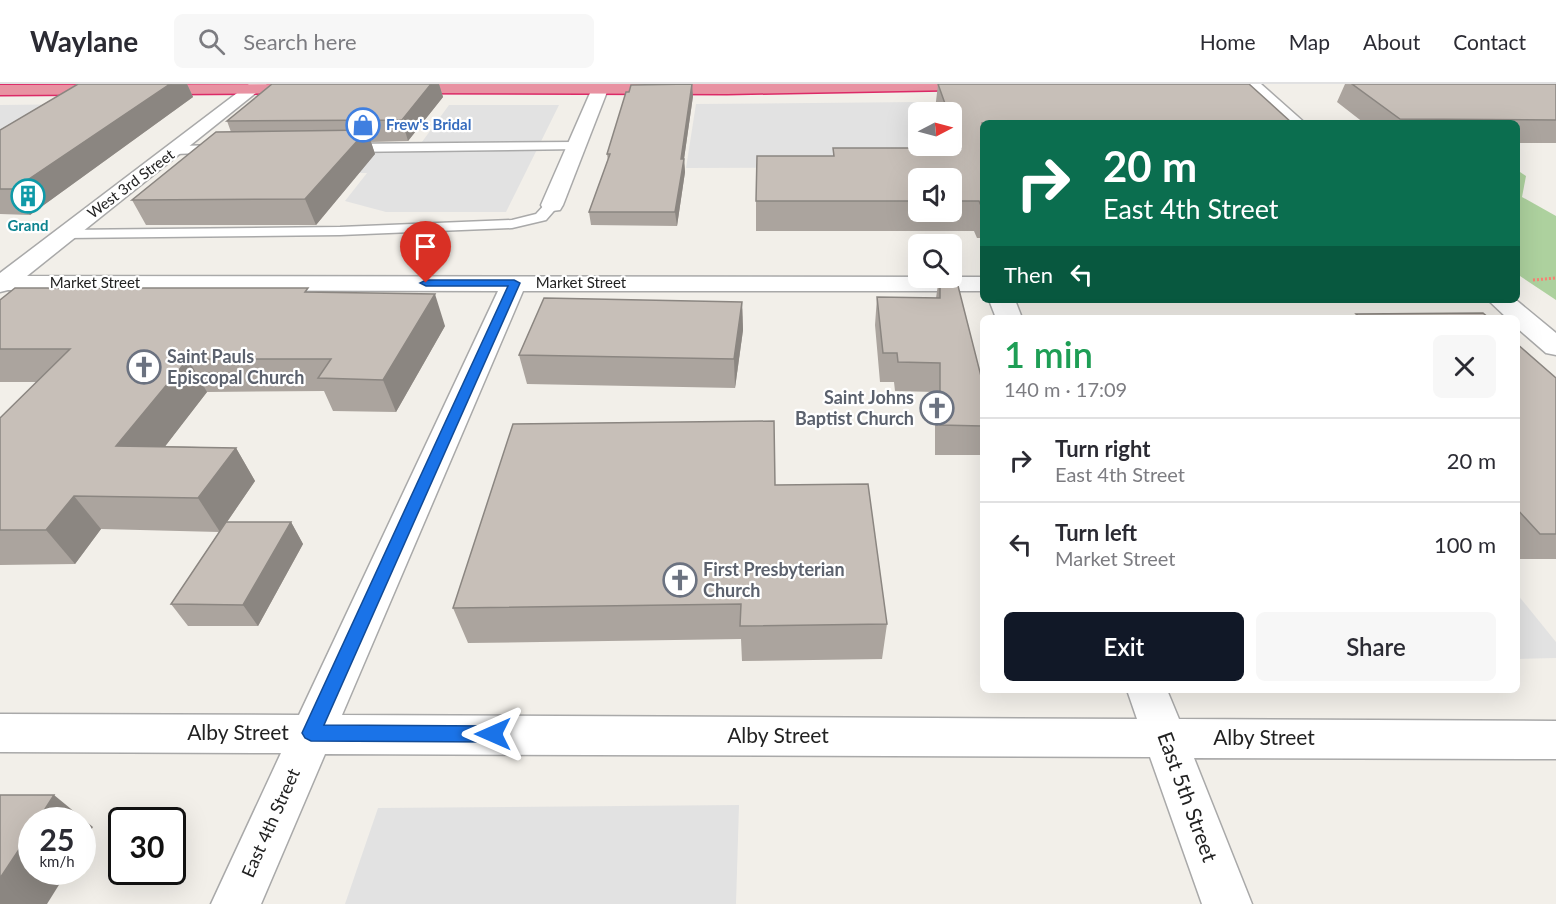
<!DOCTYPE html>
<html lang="en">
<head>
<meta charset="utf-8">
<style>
  body { margin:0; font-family:Lato,sans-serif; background:#f7f7f7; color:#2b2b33; height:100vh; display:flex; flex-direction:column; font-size:22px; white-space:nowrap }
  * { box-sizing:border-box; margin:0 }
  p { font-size:20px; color:#7c7c81 }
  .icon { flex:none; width:33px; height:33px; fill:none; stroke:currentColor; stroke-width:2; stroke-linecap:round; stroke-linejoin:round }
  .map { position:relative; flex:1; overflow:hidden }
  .sheet { position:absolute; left:980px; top:231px; width:540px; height:378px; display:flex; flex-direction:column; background:#fff; border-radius:9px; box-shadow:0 6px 24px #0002 }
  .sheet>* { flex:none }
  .guide { position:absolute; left:980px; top:36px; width:540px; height:183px; border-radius:9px; box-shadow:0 6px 24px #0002; background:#0b6e4f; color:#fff; overflow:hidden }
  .needle { width:39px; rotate:84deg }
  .buttons { position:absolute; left:908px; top:18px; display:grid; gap:12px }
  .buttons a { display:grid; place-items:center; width:54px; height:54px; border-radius:9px; background:#fff; box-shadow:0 6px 24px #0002; font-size:30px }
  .speed { position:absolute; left:18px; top:723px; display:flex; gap:12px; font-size:30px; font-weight:700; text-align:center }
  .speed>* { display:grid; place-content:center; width:78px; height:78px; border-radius:50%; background:#fff; box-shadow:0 6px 24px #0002; line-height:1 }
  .speed small { font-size:15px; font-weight:400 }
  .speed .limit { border:3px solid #111; border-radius:9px; background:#fff; color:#111 }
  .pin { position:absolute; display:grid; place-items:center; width:51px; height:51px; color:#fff; margin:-62px -26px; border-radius:50% 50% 50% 0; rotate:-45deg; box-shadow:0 0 6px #0007 }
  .pin .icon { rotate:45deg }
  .me { position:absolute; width:66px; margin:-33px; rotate:270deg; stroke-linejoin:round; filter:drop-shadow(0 0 4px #0008) }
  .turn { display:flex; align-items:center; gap:21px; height:126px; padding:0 24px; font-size:27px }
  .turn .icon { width:78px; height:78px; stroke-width:2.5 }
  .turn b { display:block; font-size:42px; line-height:51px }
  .then { display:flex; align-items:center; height:57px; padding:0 24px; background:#0003; gap:12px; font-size:22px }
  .round { display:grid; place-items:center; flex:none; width:63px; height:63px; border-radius:9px; background:#f7f7f7 }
  .summary { display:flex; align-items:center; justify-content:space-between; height:102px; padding:0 24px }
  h1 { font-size:36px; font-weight:600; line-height:45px; color:#1e9e55 }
  .cta { display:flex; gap:12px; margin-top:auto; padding:12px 24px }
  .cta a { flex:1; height:69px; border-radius:9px; background:#111827; color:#fff; font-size:24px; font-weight:600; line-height:69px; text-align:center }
  .cta a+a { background:#f7f7f7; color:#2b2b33 }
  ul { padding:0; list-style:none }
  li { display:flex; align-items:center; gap:18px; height:84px; padding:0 24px; border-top:2px solid #e1e1e2 }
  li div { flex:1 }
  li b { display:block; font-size:22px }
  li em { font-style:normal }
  header { display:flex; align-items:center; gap:36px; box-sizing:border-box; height:84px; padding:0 30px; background:#fff; border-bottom:2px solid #e1e1e2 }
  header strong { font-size:28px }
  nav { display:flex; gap:33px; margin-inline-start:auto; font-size:21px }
  .search { width:420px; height:54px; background:#f7f7f7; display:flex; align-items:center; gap:15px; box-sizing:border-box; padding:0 21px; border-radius:9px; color:#7c7c81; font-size:22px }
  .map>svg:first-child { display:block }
  .forest { fill:#add19e }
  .parking { fill:#e2e2e2 }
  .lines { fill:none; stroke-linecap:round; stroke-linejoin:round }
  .lane-casing { stroke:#a9a9a9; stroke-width:3 }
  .street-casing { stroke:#a9a9a9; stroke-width:3 }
  .highway-casing { stroke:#dc2a67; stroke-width:3 }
  .path { stroke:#fa8072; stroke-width:3; stroke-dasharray:2 2; stroke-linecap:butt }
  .lane { fill:#fff; fill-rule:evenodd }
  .street { fill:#fff; fill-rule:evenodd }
  .highway { fill:#e892a2; fill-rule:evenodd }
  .wall { fill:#aba49e; fill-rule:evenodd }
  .shaded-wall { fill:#8b8681 }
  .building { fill:#c7bfb8; stroke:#8b8681; stroke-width:1.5 }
  .route { fill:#1a73e8; stroke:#114b97; stroke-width:1.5 }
  .labels { text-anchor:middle; stroke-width:4.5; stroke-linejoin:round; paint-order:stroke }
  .far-shop-label { font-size:15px; font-weight:bold; fill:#366cbe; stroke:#fff; text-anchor:start }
  .far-street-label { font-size:15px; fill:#222; stroke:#fff }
  .far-culture-label { font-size:15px; font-weight:bold; fill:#0d838f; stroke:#fff }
  .worship-label { font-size:18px; font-weight:bold; fill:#5b616d; stroke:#fff; text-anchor:start }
  .street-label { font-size:18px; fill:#222; stroke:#fff }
  .near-street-label { font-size:21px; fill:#222; stroke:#fff }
</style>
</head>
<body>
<header>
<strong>Waylane</strong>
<div class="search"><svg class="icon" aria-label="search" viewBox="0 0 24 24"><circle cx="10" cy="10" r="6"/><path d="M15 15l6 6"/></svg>Search here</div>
<nav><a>Home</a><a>Map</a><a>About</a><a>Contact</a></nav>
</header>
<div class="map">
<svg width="1556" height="820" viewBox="0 0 1556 820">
  <rect width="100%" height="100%" fill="#f2efe9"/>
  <polygon class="forest" points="1517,86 1526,92 1522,113 1556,132 1556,216 1517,190"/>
  <g class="parking">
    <polygon points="918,18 922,28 918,28 918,62 934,62 943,83 686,84 696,20"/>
    <polygon points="91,20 0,62 0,21"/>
    <polygon points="449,21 559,21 506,128 386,128 345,117 367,89 205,89 419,62"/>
    <polygon points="1517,510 1556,558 1556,574 1517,575"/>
    <polygon points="739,721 736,820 345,820 378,724"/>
  </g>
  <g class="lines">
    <g class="lane-casing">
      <g id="lane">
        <polygon points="575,58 579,59 579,65 344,68 338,64 344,60"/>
        <polygon points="223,61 227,62 227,68 175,70 169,66 175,62"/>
        <polygon points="552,117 559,121 546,136 512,144 340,151 65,154 58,150 65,146 340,143 512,136 536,130 547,118"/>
      </g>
    </g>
    <g class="street-casing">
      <g id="street">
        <polygon points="249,0 267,0 27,192 982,193 982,207 523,207 342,631 1137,635 1127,606 1167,606 1179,635 1556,637 1556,675 1194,674 1252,820 1202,820 1150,673 325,670 261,820 211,820 281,669 0,668 0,630 299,631 498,207 8,206 0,208 0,189"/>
        <polygon points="594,0 610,0 563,121 560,126 552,127 544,126 541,121"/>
        <polygon points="1243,0 1261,0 1305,39 1285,39"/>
        <polygon points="989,216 1015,216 1022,234 996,234"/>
        <polygon points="1488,216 1516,216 1556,249 1556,271 1546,269 1516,243 1516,234 1507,234"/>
      </g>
    </g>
    <g class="highway-casing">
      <g id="highway">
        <polygon points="310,0 318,5 316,9 0,11 0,1"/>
        <polygon points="395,0 1020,0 1012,5 727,10 389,9 387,5"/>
      </g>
    </g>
    <polyline class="path" points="1533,196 1556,194"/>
    <use href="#lane" class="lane"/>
    <use href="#street" class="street"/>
    <use href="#highway" class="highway"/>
  </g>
  <g class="wall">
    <polygon points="78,0 187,0 193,13 30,131 0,130 0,46"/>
    <polygon points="272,0 439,0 443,13 408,57 371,58 375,70 316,141 146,141 132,116 231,48 227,37"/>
    <path d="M938,0l44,39v115h-5l-3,-7h-218v-30l77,-45v-8h114l-1,-2h5v-34h-15l-1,-2zM918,94h33v34h-33z"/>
    <polygon points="1345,0 1556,0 1556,59 1516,59 1516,39 1364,39 1337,18"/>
    <polygon points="693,12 684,75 685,88 677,142 591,141 589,128 608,77 607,70"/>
    <polygon points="939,194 951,194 982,296 982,371 935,371 935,308 895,307 894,298 880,298 875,241 877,213 936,214"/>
    <polygon points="310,208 445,242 396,328 333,327 324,307 207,308 165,362 236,364 255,397 227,438 291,438 303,460 258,542 188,542 171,520 219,448 101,445 75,480 0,481 0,334 37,298 0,298 0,216"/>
    <polygon points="742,218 743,246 735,304 527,300 519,271"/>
    <polygon points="1516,259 1556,294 1556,475 1516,475"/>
    <polygon points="775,401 887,540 882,575 742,577 741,555 468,559 453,524"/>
  </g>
  <g class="shaded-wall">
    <polygon points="170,0 187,0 193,13 30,131 14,105"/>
    <polygon points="431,0 439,0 443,13 408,57 402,36"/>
    <polygon points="692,0 693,12 684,75 685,88 677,142 675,128 681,75"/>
    <polygon points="367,46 375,70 316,141 305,115"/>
    <polygon points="435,210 445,242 396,328 383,296"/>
    <polygon points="742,218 743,246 735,304 734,275"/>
    <polygon points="188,275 207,308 140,395 116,362"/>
    <polygon points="236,364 255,397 220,448 198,414"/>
    <polygon points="74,412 101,445 75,480 46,446"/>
    <polygon points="291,438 303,460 258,542 243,521"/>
    <polygon points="54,711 93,743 82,761 82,736 38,736"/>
    <polygon points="32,746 32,788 67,788 47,820 0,820 0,794"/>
  </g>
  <g class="building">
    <polygon points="78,0 170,0 14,105 0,105 0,46"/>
    <polygon points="272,0 431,0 402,36 227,37"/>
    <polygon points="692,0 681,75 684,75 675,128 589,128 610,70 607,70 626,8 629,8 631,1"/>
    <polygon points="938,0 1249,0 1292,39 982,39 982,124 979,117 951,117 951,94 918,94 918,117 756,117 757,72 834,72 833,64 961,64 951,37 951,28 948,28"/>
    <polygon points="1352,0 1556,0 1556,36 1400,35"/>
    <polygon points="367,46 305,115 132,116 216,48"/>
    <polygon points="951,186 954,186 982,296 982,342 940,341 940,279 898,278 897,269 883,269 877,213 940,214 940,194 951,194"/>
    <polygon points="15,204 308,204 305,208 435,210 383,296 318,294 331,275 188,275 116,362 236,364 198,414 74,412 46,446 0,446 0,334 70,265 0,265 0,216"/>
    <polygon points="544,214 742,218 734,275 519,271"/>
    <polygon points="1483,229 1489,234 1360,234 1356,230"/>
    <polygon points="1516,259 1556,294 1556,450 1540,450 1516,424"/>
    <polygon points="774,337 775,401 868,400 887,540 740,542 741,520 453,524 513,340"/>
    <polygon points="226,438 291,438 243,521 171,520"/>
    <polygon points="0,711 54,711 38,736 32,736 32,746 0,794"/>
  </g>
  <polygon class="route" points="514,196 520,199 324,641 493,642 499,644 502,650 499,655 493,658 311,657 305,654 302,649 508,202 426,202 420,199 426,196"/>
  <defs>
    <g id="shop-ring" transform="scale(1.725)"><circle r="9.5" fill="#fff" stroke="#3f7fe0" stroke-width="1.5"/><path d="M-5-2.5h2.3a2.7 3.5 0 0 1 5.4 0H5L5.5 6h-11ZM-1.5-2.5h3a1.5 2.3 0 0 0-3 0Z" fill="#3f7fe0"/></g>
    <g id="building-ring" transform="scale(1.725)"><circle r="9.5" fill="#fff" stroke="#0f9aa8" stroke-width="1.5"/><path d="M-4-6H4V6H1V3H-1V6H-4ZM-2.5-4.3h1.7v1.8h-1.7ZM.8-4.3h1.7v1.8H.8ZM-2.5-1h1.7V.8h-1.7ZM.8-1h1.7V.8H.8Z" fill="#0f9aa8"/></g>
    <g id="church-ring" transform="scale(1.725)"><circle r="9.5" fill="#fff" stroke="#6b7280" stroke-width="1.5"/><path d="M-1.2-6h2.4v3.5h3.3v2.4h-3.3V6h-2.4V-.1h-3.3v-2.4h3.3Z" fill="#6b7280"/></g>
  </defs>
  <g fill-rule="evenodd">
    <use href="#shop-ring" x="363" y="41"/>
    <use href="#building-ring" x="28" y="112"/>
    <use href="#church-ring" x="144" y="283"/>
    <use href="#church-ring" x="937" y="324"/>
    <use href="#church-ring" x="680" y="496"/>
  </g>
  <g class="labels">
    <g class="far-shop-label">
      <text x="386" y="46">Frew's Bridal</text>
    </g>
    <g class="far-street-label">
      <text transform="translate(131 100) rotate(-37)" y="5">West 3rd Street</text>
      <text x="95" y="204">Market Street</text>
      <text x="581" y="204">Market Street</text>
    </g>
    <g class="far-culture-label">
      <text x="28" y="147">Grand</text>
    </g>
    <g class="worship-label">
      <text x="167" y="279">Saint Pauls<tspan x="167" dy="21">Episcopal Church</tspan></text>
      <text x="914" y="320" text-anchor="end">Saint Johns<tspan x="914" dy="21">Baptist Church</tspan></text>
      <text x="703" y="492">First Presbyterian<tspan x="703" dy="21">Church</tspan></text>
    </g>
    <g class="street-label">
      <text transform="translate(271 739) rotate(-66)" y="6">East 4th Street</text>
    </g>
    <g class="near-street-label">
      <text x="238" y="656">Alby Street</text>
      <text x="778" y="659">Alby Street</text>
      <text x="1264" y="661">Alby Street</text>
      <text transform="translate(1187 713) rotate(70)" y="7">East 5th Street</text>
    </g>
  </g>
</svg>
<div class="buttons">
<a><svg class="needle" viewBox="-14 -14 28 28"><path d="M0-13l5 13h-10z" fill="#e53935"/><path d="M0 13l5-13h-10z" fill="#7c7c81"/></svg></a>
<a><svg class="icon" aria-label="sound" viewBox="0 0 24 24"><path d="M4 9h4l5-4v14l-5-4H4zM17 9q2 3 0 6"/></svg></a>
<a><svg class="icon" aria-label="search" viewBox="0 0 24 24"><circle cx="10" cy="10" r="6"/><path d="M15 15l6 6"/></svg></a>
</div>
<div class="speed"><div>25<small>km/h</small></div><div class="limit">30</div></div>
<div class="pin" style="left:426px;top:199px;background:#d93025"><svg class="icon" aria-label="arrive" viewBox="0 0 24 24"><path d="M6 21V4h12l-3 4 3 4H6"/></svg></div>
<svg class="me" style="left:493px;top:650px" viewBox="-20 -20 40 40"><path d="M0-17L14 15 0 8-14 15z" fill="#1a73e8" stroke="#fff" stroke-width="4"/></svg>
<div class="guide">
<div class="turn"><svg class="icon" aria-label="right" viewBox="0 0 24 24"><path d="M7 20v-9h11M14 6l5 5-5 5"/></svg><div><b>20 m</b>East 4th Street</div></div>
<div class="then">Then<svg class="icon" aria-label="left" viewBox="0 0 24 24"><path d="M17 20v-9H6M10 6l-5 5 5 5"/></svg></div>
</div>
<section class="sheet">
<div class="summary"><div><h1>1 min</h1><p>140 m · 17:09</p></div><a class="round"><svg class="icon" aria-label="close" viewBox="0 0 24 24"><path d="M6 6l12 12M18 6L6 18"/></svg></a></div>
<ul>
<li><svg class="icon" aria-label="right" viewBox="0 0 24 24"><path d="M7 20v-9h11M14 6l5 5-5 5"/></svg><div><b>Turn right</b><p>East 4th Street</p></div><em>20 m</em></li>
<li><svg class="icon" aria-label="left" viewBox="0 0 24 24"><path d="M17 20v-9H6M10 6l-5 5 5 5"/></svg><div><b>Turn left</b><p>Market Street</p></div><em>100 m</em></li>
</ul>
<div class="cta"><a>Exit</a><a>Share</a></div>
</section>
</div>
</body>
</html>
